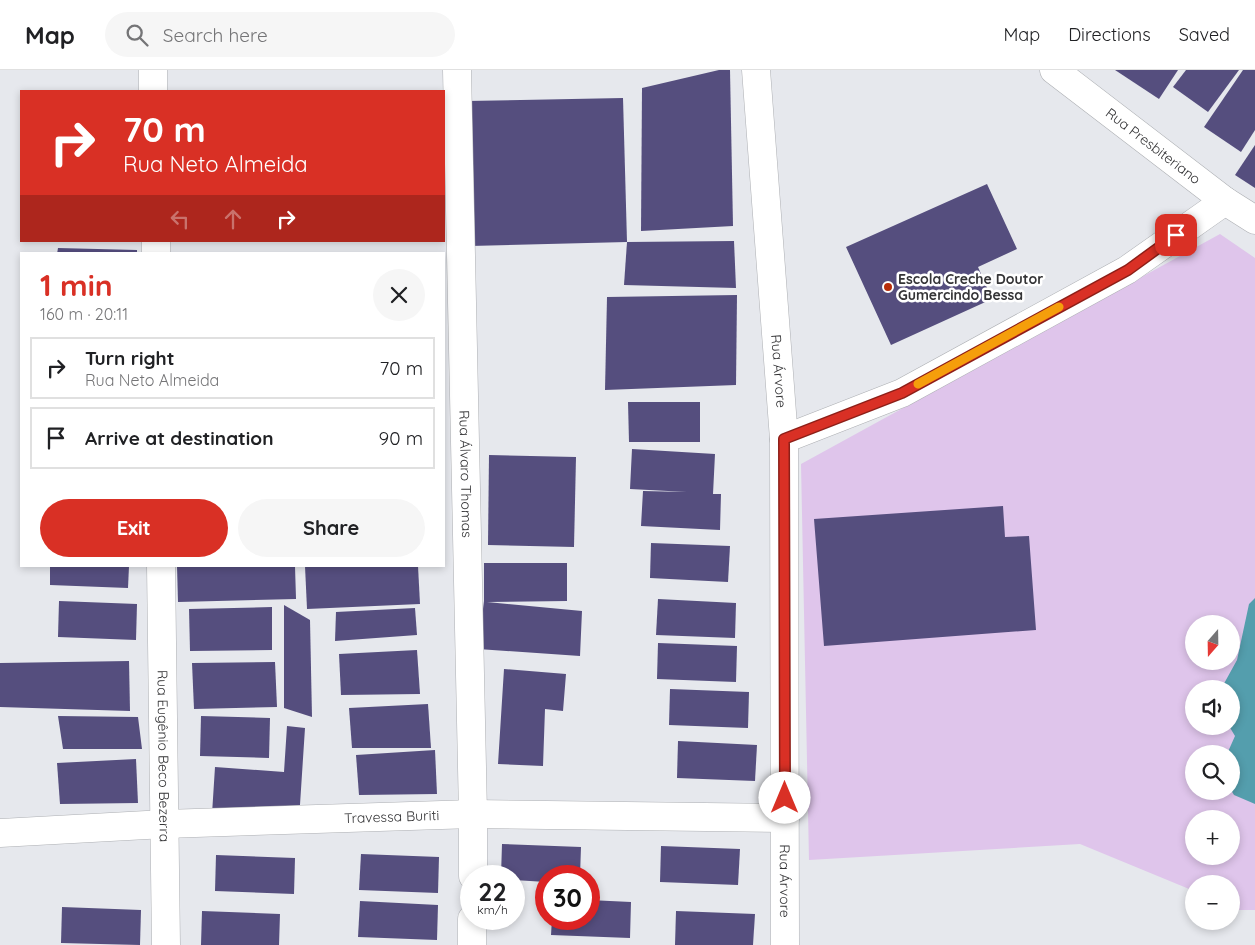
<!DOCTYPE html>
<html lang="en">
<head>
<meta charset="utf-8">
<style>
  body { margin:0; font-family:Quicksand,sans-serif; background:#f6f6f6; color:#202124; height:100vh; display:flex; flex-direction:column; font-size:19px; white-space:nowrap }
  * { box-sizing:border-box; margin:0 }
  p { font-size:16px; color:#757577 }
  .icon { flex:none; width:28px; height:28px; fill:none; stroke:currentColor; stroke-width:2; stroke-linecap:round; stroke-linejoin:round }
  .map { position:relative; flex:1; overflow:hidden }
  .details { position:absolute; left:20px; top:182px; width:425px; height:315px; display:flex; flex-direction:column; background:#fff; border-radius:0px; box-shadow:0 2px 8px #0003 }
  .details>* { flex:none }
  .hud { position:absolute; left:20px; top:20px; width:425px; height:152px; border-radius:0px; box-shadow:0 2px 8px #0003; background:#d93025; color:#fff; overflow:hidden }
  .needle { width:32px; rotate:200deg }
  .tools { position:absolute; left:1185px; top:545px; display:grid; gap:10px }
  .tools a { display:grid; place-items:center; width:55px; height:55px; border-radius:50%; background:#fff; box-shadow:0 2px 8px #0003; font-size:25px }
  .speed { position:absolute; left:460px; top:795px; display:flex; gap:10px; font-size:25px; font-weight:700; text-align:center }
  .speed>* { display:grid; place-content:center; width:65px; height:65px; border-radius:50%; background:#fff; box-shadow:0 2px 8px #0003; line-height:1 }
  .speed small { font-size:12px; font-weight:400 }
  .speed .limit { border:8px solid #d22; background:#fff; color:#111 }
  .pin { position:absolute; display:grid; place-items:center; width:42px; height:42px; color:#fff; margin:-21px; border-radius:10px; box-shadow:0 2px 8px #0006 }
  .me { position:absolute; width:55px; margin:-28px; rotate:0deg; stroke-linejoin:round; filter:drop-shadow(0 0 4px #0008) }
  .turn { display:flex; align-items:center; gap:18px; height:105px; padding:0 20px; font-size:22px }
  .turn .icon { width:65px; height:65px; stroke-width:2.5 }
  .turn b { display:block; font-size:35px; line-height:42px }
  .lanes { display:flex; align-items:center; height:48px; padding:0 20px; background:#0003; justify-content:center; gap:25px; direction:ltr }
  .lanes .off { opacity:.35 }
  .round { display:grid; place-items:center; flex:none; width:52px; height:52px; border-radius:26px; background:#f6f6f6 }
  .head { display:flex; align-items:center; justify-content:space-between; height:85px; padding:0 20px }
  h1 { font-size:30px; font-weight:700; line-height:38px; color:#d93025 }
  .primary-button { display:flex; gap:10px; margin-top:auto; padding:10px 20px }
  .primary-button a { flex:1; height:58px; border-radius:30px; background:#d93025; color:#fff; font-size:20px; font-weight:700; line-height:58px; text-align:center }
  .primary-button a+a { background:#f6f6f6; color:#202124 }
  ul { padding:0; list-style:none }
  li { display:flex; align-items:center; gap:15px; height:62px; margin:0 10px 8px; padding:0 10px; border:2px solid #e0e0e0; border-radius:0px }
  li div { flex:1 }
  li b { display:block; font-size:19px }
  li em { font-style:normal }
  header { display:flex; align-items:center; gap:30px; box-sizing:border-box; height:70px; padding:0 25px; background:#fff; border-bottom:1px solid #e0e0e0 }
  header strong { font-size:24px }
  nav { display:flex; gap:28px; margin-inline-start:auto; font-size:18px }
  .search { width:350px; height:45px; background:#f6f6f6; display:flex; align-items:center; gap:12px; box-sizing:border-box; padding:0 18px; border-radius:28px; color:#757577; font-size:19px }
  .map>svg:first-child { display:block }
  .green { fill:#dfc5eb; fill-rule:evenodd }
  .water { fill:#549ead }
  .building { fill:#554e7e }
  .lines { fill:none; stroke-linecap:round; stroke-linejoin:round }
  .street-casing { stroke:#adafb3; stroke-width:29 }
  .street { stroke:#fff; stroke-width:28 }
  .route-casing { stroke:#8d1f18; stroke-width:12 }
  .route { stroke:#d93025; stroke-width:9 }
  .slow { stroke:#f59e0b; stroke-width:9 }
  .poi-dot { fill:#b72d0a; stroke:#fff; stroke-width:2 }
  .labels { text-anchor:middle; stroke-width:5; stroke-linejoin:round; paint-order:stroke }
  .street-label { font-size:14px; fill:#343436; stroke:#fff }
  .poi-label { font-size:14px; font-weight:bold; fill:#343436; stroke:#fff; text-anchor:start }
</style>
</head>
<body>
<header>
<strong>Map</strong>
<div class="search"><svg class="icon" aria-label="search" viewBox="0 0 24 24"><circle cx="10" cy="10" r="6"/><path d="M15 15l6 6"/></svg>Search here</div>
<nav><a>Map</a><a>Directions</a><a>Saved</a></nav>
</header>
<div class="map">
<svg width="1255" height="875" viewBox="0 0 1255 875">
  <rect width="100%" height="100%" fill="#e6e8ed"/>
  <path class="green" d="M1220,164l35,24v652h-15l-9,-4v-22h-37v7l-114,-47 -271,16 -8,-396zM1194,554h37v37h-37zM1194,619h37v37h-37zM1194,684h37v37h-37zM1194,749h37v37h-37z"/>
  <polygon class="water" points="1255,528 1255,734 1234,725 1231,720 1231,684 1227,684 1235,666 1229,656 1231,656 1231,619 1221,619 1237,590 1249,534"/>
  <g class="building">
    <polygon points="719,0 730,0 733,156 641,161 642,18"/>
    <polygon points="1115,0 1178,0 1159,29"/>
    <polygon points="1186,0 1239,0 1208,42 1173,17"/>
    <polygon points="1243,0 1255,0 1255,60 1241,82 1204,57"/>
    <polygon points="623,28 627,172 470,176 467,31"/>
    <polygon points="1255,75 1255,118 1235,105"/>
    <polygon points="987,114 1017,179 978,197 992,229 891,275 846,177"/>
    <polygon points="734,171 736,218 624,215 627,172"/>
    <polygon points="58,178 137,180 137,184 57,184"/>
    <polygon points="737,225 736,315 605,320 607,227"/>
    <polygon points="628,332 700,332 700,372 629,372"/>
    <polygon points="632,379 715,384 713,424 721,424 720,460 641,456 643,421 687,422 630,419"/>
    <polygon points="489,385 576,387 574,477 488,475"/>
    <polygon points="1003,436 1005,467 1029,466 1036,560 824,576 814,449"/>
    <polygon points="651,473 730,476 728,512 650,508"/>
    <polygon points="484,493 567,493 567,531 487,532 582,541 580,586 478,579 484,531"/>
    <polygon points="50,496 129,496 128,518 50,515"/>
    <polygon points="177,496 295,496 296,529 178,532"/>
    <polygon points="305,496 418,496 420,534 307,539"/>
    <polygon points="658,529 736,533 735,568 656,565"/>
    <polygon points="59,531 137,534 136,570 58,567"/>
    <polygon points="284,535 310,550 312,647 284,638"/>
    <polygon points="272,537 272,580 190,581 189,539"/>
    <polygon points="415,538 417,565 335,571 336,542"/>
    <polygon points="658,573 737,576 736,612 657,609"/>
    <polygon points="417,580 420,624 341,625 339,584"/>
    <polygon points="129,591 130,641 0,637 0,593"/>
    <polygon points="275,592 277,637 194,639 192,593"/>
    <polygon points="504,599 566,604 563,641 545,639 543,696 498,694"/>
    <polygon points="670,619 749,622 748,658 669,655"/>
    <polygon points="428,634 431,678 352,678 349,638"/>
    <polygon points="58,646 138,647 142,679 63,679"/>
    <polygon points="201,646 270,648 269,688 200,686"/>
    <polygon points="287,656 305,658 299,750 212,744 215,697 284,702"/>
    <polygon points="678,671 757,675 755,711 677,708"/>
    <polygon points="435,680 437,724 359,725 356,685"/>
    <polygon points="136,689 138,733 60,734 57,693"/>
    <polygon points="502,774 581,777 580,806 546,806 546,812 514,810 514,806 501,806"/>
    <polygon points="661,776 740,779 738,815 660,812"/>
    <polygon points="361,784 439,787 438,823 359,820"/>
    <polygon points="216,785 295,788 294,824 215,821"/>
    <polygon points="589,830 631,832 630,868 551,865 552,849 589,849"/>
    <polygon points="360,831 438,835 437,870 358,867"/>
    <polygon points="62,837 141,840 140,875 61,873"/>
    <polygon points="202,841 280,844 279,875 201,875"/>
    <polygon points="676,841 755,844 753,875 675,875"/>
  </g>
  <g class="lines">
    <g class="street-casing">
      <g id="street">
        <polyline points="153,0 153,21"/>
        <path id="s1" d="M457,0l16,744v62"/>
        <path id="s2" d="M756,0l28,369 1,506"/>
        <path id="s3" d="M1054,0l171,131 30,19"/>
        <polyline points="156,171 156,184"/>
        <polyline points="784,369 902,323 1127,200 1225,131"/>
        <path id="s4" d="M161,496l5,379"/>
        <path id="s5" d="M0,763l165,-9 308,-10 312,4"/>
        <polyline points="472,875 472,849"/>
      </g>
    </g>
    <use href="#street" class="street"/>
  </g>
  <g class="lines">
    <g class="route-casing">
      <polyline id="route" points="785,728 784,369 902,323 1128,200 1176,165"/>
    </g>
    <use href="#route" class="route"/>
    <polyline class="slow" points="918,314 1059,237"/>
  </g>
  <circle class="poi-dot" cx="888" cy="217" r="5"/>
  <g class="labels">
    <g class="street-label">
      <text dy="5" stroke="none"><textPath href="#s3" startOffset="125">Rua Presbiteriano</textPath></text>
      <text dy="5" stroke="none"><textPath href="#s2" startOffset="302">Rua Árvore</textPath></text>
      <text dy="5" stroke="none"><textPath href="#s1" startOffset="404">Rua Álvaro Thomas</textPath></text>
      <text dy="5" stroke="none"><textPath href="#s4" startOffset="190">Rua Eugênio Beco Bezerra</textPath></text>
      <text dy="5" stroke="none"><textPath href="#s5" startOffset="392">Travessa Buriti</textPath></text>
      <text dy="5" stroke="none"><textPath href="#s2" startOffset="812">Rua Árvore</textPath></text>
    </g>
    <g class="poi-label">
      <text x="898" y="214">Escola Creche Doutor<tspan x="898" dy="16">Gumercindo Bessa</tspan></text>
    </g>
  </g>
</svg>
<div class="tools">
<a><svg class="needle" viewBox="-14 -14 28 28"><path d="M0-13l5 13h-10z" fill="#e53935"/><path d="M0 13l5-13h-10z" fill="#757577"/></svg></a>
<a><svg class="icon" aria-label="sound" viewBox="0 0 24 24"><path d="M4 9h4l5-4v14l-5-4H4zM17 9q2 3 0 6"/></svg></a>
<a><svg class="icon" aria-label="search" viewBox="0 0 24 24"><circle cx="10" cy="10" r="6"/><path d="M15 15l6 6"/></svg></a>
<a>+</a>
<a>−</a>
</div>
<div class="speed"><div>22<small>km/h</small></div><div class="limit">30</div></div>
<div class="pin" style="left:1176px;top:165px;background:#d93025"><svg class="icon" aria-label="arrive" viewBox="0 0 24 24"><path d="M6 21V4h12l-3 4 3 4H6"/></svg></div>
<svg class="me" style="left:785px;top:728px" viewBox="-20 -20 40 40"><circle r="19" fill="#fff"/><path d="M0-13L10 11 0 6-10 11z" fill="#d93025"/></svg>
<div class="hud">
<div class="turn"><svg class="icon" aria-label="right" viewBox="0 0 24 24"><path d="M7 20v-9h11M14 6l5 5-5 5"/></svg><div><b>70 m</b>Rua Neto Almeida</div></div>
<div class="lanes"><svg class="icon off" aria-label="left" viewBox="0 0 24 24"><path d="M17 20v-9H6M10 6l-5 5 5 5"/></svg><svg class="icon off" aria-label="ahead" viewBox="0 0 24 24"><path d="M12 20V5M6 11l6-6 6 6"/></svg><svg class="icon" aria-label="right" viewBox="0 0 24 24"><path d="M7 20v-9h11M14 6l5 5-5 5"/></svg></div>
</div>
<section class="details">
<div class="head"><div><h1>1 min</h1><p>160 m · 20:11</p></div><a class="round"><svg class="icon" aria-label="close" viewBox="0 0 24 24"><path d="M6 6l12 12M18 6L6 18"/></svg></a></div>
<ul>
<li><svg class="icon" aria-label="right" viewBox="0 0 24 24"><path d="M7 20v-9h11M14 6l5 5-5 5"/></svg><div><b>Turn right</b><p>Rua Neto Almeida</p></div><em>70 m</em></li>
<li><svg class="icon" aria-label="arrive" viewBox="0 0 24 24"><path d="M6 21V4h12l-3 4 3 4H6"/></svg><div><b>Arrive at destination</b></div><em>90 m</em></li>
</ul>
<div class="primary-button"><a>Exit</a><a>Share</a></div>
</section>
</div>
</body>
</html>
